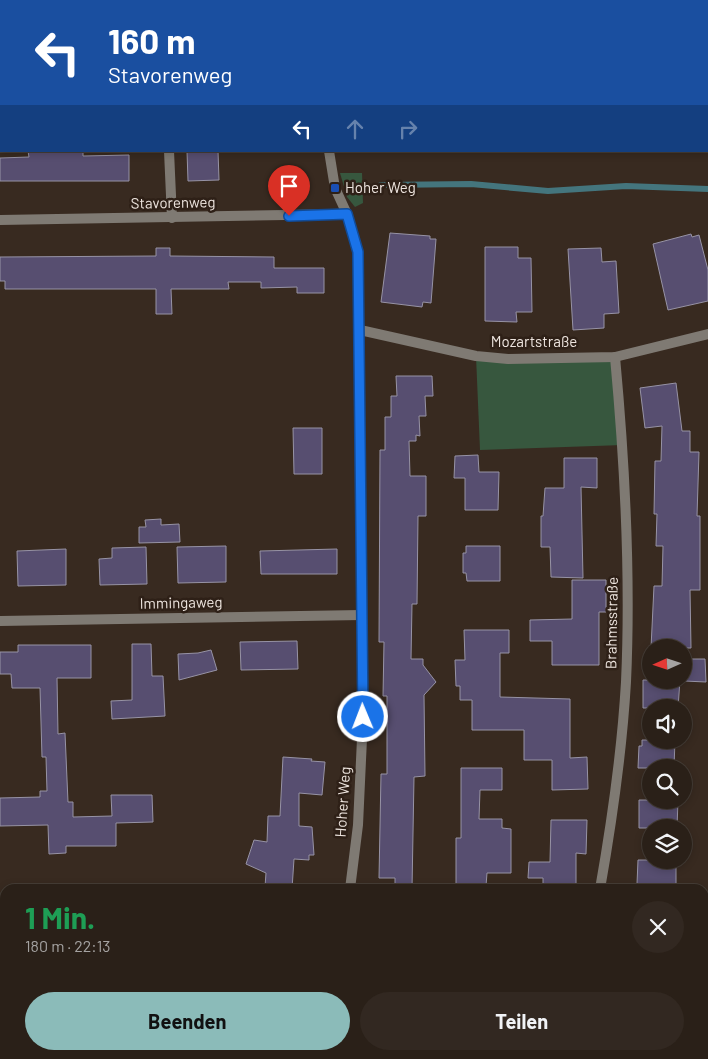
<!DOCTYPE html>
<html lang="de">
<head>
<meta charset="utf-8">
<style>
  body { margin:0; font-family:Barlow,sans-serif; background:#322821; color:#f1f3f6; height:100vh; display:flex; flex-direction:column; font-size:19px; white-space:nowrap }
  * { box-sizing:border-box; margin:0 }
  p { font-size:16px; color:#a5a3a2 }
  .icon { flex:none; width:28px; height:28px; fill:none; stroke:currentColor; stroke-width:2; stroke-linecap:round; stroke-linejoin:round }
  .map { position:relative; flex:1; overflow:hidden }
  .panel { position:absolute; left:0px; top:884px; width:709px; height:176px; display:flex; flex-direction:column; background:#2a2018; border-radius:15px 15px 0 0; box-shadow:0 2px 8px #0003,0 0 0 1px #463e37 }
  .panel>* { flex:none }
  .banner { position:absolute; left:0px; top:0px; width:709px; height:152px; box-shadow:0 2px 8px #0003,0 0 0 1px #463e37; background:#1a4fa0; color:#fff; overflow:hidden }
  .needle { width:32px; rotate:267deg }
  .fabs { position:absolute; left:642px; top:639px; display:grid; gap:10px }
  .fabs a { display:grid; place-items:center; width:50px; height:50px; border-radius:50%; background:#2a2018; box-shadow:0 2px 8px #0003,0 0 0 1px #463e37; font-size:25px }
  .pin { position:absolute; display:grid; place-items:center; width:42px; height:42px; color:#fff; margin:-51px -21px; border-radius:50% 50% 50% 0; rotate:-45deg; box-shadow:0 0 5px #0007 }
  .pin .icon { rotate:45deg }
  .me { position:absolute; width:55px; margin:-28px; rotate:359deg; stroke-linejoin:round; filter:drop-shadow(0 0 4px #0008) }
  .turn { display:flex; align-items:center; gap:18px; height:105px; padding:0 25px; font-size:22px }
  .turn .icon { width:65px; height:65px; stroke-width:2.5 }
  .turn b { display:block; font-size:35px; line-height:42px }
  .lanes { display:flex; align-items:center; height:48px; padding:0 25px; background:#0003; justify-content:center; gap:25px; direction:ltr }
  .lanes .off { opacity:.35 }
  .round { display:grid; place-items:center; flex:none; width:52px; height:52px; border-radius:26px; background:#322821 }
  .overview { display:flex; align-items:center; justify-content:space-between; height:85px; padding:0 25px }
  h1 { font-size:30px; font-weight:700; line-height:38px; color:#1e9e55 }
  .button { display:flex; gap:10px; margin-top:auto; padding:10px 25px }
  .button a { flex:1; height:58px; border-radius:30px; background:#8bbbb9; color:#111; font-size:20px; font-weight:700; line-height:58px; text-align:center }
  .button a+a { background:#322821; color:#f1f3f6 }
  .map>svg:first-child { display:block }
  .green { fill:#37573e }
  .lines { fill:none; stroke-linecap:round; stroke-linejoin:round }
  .stream { stroke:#44757d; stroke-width:6 }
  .building { fill:#574e70; stroke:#9793a5 }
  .street { stroke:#7f7a73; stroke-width:10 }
  .route-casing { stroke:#114b97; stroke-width:12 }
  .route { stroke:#1a73e8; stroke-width:9 }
  .transit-dot { fill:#1a4fb4; stroke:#2e2017; stroke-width:2 }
  .labels { text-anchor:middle; stroke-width:5; stroke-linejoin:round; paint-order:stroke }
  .poi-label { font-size:15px; fill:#eee5df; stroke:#2e2017; text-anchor:start }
  .street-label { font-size:15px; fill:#eee5df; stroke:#2e2017 }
</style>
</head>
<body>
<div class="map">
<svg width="708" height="1059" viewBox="0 0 708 1059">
  <rect width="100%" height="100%" fill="#382a20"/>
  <g class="green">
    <polygon points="340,173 362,173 363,203 355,207 347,197"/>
    <polygon points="476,356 615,357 623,445 480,450"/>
  </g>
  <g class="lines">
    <polyline class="stream" points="381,185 471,184 548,191 626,186 708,189"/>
  </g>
  <g class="building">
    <polygon points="28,151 83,151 83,156 129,155 129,181 0,181 0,158 29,157"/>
    <polygon points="187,151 218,151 219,180 188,181"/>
    <polygon points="390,233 430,236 430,239 436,239 431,303 423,302 422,307 381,302"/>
    <polygon points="691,234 692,237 699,235 708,270 708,301 668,310 653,244"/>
    <polygon points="485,247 518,247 518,258 531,258 532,312 516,312 517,322 485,321"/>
    <polygon points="156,248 170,248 170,256 274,257 274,268 324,268 324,293 297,293 297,287 261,288 261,282 228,282 229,289 171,289 172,314 156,314 156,289 5,289 5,281 0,281 0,257 156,256"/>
    <polygon points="601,248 602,262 616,261 619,313 604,314 604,328 573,330 568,249"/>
    <polygon points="396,376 432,376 433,396 425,396 426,416 419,416 420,436 416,435 416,441 409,441 410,476 426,476 426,516 418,516 417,604 412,604 411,659 423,659 423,665 436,682 424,695 425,776 414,777 412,889 395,889 395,878 379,878 381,774 387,774 387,696 383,696 384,642 379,642 380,450 385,450 385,417 391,417 391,396 397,396"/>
    <polygon points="676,383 682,431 690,431 690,452 699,452 697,516 700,516 700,590 690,590 691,648 651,648 654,586 662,586 663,546 656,546 657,514 654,514 655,461 661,461 662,426 645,428 640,388"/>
    <polygon points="293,428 322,428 322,474 294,474"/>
    <polygon points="478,455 479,472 499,472 498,510 465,510 465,478 454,478 455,456"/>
    <polygon points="564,458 597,458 597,488 581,487 583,578 551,577 550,547 541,547 541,516 543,516 545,488 564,488"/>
    <polygon points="161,519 161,525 179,524 180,542 139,543 139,527 146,527 145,520"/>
    <polygon points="226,546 226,582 178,583 177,547"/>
    <polygon points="466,546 500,546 500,581 467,581 466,573 463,573 463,553 466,553"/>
    <polygon points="146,547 147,584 100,585 99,559 112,558 112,548"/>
    <polygon points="66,549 66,585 18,586 17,551"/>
    <polygon points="337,549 337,574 261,574 260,551"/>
    <polygon points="572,580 606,580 606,612 599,612 599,665 552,665 552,641 530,641 530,620 572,619"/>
    <polygon points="464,630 509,630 509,653 500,653 500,697 570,699 570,758 587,757 588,789 552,790 552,760 524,760 524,730 472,730 472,700 460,700 460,686 456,686 455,660 465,660"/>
    <polygon points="297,641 298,669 241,670 240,642"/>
    <polygon points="132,644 151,644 152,676 163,676 165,716 112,719 111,701 132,700"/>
    <polygon points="18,645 91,645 91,678 57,678 58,734 65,733 68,802 73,802 73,817 112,816 111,795 152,795 153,822 116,823 116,846 66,846 66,853 49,854 48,825 0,826 0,798 40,797 40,791 47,791 46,757 42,757 40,688 12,688 11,674 0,674 0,652 18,652"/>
    <polygon points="211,650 217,670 179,680 178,654 198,653"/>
    <polygon points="684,659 705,659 706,682 684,681"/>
    <polygon points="643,680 680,680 678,708 643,708"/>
    <polygon points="642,740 675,740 674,768 638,768 639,746 642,746"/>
    <polygon points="283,757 312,759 311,761 325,762 322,795 299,793 299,826 312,827 314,855 309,855 309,860 294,859 292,889 265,887 266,873 246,864 254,840 267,842 268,816 280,816"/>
    <polygon points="461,768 502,768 502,790 480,790 479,819 502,819 502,828 511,829 511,873 487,873 486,886 456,885 456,838 461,838"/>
    <polygon points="639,800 678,800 677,828 639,828"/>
    <polygon points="551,820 587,820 586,854 576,853 576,889 543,889 543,878 528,878 529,862 550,862"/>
    <polygon points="638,860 676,860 676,885 637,884"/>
  </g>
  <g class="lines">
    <g class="street">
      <polyline points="162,0 162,1"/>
      <polyline points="316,0 316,1"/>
      <polyline points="636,1 636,0"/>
      <polyline points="169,151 172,218"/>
      <polyline points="329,151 335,188 347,214 358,252 363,717 358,825 350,889"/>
      <polyline points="0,220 347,214"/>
      <polyline points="360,330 476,356 508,359 615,357 708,334"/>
      <polyline points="0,621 362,615"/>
      <path d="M600,889c12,-68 22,-138 26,-207 5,-109 -1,-217 -11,-325"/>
      <polyline points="704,993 708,993"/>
      <polyline points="0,1024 5,1024"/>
      <polyline points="184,1055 186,1059"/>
    </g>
  </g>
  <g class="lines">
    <g class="route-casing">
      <polyline id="route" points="289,216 347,214 358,252 363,717"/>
    </g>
    <use href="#route" class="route"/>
  </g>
  <rect class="transit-dot" x="330" y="183" width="10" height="10" rx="2.5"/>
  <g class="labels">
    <g class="poi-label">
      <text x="345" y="193">Hoher Weg</text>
    </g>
    <g class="street-label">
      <text transform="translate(173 203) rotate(-1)" y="5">Stavorenweg</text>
      <text x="534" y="347">Mozartstraße</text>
      <text transform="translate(181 603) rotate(-1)" y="5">Immingaweg</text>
      <text transform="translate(612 623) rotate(-89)" y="5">Brahmsstraße</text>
      <text transform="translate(343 802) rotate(-86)" y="5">Hoher Weg</text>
    </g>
  </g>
</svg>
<div class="fabs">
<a><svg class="needle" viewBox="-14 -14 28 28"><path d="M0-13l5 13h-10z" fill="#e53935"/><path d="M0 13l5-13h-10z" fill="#a5a3a2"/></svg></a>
<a><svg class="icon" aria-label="sound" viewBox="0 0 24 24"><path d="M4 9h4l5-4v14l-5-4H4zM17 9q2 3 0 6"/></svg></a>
<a><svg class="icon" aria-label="search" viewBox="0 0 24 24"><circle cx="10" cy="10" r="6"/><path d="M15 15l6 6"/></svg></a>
<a><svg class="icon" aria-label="layers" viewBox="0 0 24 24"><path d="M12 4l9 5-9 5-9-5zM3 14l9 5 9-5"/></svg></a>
</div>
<div class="pin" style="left:289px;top:216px;background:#d93025"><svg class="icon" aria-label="arrive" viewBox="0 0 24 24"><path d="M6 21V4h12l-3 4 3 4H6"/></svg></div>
<svg class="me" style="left:363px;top:717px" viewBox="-20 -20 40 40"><circle r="17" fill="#1a73e8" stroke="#fff" stroke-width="3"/><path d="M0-11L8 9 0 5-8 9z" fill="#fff"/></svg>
<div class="banner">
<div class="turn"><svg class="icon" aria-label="left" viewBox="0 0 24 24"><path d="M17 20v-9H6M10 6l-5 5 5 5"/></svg><div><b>160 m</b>Stavorenweg</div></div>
<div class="lanes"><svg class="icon" aria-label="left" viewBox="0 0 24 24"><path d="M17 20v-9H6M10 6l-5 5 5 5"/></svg><svg class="icon off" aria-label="ahead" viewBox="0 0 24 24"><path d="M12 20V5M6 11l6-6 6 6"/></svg><svg class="icon off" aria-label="right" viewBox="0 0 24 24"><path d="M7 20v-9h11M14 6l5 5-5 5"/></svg></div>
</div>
<section class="panel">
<div class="overview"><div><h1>1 Min.</h1><p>180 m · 22:13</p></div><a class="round"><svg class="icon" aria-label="close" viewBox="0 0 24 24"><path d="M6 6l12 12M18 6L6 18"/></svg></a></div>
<div class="button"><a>Beenden</a><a>Teilen</a></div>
</section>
</div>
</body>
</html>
